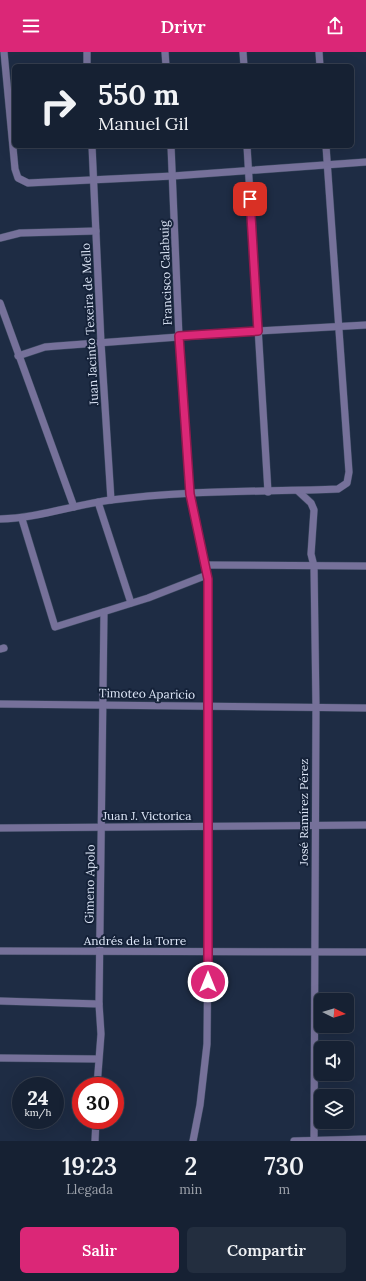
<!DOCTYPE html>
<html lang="es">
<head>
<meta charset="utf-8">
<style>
  body { margin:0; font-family:Lora,serif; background:#232e3f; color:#f1f3f6; height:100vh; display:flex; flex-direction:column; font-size:15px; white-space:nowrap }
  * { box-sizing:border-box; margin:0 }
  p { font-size:13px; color:#9ea3ac }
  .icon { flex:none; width:22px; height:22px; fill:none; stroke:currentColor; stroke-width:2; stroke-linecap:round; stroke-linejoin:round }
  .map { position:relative; height:1089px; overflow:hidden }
  .panel { display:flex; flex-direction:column; background:#162133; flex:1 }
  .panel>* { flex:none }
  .banner { position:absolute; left:12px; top:12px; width:342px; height:84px; border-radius:6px; box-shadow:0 4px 16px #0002,0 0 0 1px #353e4e; background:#162133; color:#f1f3f6; overflow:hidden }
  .needle { width:26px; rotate:95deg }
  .buttons { position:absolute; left:314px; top:941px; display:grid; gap:8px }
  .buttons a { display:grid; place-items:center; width:40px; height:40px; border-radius:6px; background:#162133; box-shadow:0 4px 16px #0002,0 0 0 1px #353e4e; font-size:20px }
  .speed { position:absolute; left:12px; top:1025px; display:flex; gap:8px; font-size:20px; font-weight:700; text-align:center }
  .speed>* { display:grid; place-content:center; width:52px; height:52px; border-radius:50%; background:#162133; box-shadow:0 4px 16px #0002,0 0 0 1px #353e4e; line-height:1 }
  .speed small { font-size:10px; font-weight:400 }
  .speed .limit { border:6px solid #d22; background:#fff; color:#111 }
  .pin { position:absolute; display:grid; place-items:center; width:34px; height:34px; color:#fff; margin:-17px; border-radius:8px; box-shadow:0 2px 6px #0006 }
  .me { position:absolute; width:44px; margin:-22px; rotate:0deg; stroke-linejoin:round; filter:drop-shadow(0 0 3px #0008) }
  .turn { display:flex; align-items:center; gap:14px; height:84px; padding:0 20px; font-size:18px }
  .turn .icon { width:52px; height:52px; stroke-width:2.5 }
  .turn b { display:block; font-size:28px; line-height:34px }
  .eta { display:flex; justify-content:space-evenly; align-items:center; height:68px; text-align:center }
  .eta b { font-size:24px; font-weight:600; line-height:28px }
  .button { display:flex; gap:8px; margin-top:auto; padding:8px 20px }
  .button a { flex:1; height:46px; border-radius:6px; background:#db2777; color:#fff; font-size:16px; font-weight:600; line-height:46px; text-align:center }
  .button a+a { background:#232e3f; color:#f1f3f6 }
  header { display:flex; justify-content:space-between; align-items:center; height:52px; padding:0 20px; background:#db2777; color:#fff; font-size:18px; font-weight:600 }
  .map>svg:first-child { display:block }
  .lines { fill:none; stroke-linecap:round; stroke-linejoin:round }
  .minor-casing { stroke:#3d4a61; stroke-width:8 }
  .minor { stroke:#76719a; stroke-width:7 }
  .route-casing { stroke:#8e194d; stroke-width:10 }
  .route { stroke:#db2777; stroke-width:7 }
  .labels { text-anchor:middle; stroke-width:4; stroke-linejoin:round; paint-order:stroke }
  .street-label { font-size:12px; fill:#dde6f7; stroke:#152239 }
</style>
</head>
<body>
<header><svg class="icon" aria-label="menu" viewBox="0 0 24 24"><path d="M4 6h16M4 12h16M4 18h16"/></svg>Drivr<svg class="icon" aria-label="share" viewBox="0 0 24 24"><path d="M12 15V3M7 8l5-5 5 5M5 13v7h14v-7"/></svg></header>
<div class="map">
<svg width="366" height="1089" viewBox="0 0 366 1089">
  <rect width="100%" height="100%" fill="#1e2c44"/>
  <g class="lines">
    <g class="minor-casing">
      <g id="minor">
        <polyline points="4,0 15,117 18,126 28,131 173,124 366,110"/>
        <polyline points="87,0 87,14"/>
        <polyline points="165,0 166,14"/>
        <polyline points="243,0 244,14"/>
        <polyline points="319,0 320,14"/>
        <polyline points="92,94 101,291 111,448"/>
        <polyline points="171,94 179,285 190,442 208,527 209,775 207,992 200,1053 193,1089"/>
        <polyline points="247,94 268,440"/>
        <polyline points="0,186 20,181 96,179"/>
        <polyline points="0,251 74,455"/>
        <polyline points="18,304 45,295 57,294 258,279 366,273"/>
        <polyline points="298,439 311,451 314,458 311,502 314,514 316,656 314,1088"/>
        <polyline points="98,450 131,551"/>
        <path d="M0,467c38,-1 73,-14 111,-19 74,-10 152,-8 227,-11l9,-6 2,-11 -23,-326"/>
        <polyline points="22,467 55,575 148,546 207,523"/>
        <polyline points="206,513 366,514"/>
        <polyline points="0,597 4,596"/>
        <polyline points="0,652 366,656"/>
        <polyline points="0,776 366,773"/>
        <polyline points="0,899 366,900"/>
        <polyline points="0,949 99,952"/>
        <polyline points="0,1006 98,1007"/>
        <polyline points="97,1034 101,982 99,952 104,560"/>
        <polyline points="95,1089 96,1068"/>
        <polyline points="294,1089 366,1087"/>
      </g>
    </g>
    <use href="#minor" class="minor"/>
  </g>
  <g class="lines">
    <g class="route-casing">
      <polyline id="route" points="208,930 208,527 190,442 179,284 258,279 250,147"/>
    </g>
    <use href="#route" class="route"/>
  </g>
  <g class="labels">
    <g class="street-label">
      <text transform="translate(166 221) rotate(-92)" y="4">Francisco Calabuig</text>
      <text transform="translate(90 272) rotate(-93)" y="4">Juan Jacinto Texeira de Mello</text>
      <text transform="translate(147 642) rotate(1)" y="4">Timoteo Aparicio</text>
      <text transform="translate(304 760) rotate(-90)" y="4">José Ramírez Pérez</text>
      <text x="147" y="768">Juan J. Victorica</text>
      <text transform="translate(90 832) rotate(-89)" y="4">Gimeno Apolo</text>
      <text x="135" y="893">Andrés de la Torre</text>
    </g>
  </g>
</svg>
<div class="buttons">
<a><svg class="needle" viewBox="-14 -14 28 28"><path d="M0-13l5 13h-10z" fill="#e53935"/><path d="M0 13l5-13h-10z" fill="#9ea3ac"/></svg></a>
<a><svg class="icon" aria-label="sound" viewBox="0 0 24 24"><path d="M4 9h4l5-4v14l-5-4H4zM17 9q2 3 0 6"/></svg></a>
<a><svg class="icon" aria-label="layers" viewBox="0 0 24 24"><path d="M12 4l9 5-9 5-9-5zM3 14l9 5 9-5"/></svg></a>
</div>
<div class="speed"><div>24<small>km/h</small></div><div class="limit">30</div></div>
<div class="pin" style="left:250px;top:147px;background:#d93025"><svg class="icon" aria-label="arrive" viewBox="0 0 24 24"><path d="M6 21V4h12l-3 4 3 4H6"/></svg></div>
<svg class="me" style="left:208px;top:930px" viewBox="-20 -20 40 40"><circle r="17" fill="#db2777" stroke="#fff" stroke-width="3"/><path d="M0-11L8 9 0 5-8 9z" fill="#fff"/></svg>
<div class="banner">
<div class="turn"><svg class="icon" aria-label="right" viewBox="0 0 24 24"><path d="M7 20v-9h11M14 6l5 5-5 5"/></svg><div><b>550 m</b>Manuel Gil</div></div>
</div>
</div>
<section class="panel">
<div class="eta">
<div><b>19:23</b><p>Llegada</p></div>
<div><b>2</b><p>min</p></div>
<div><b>730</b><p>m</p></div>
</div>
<div class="button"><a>Salir</a><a>Compartir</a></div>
</section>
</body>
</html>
